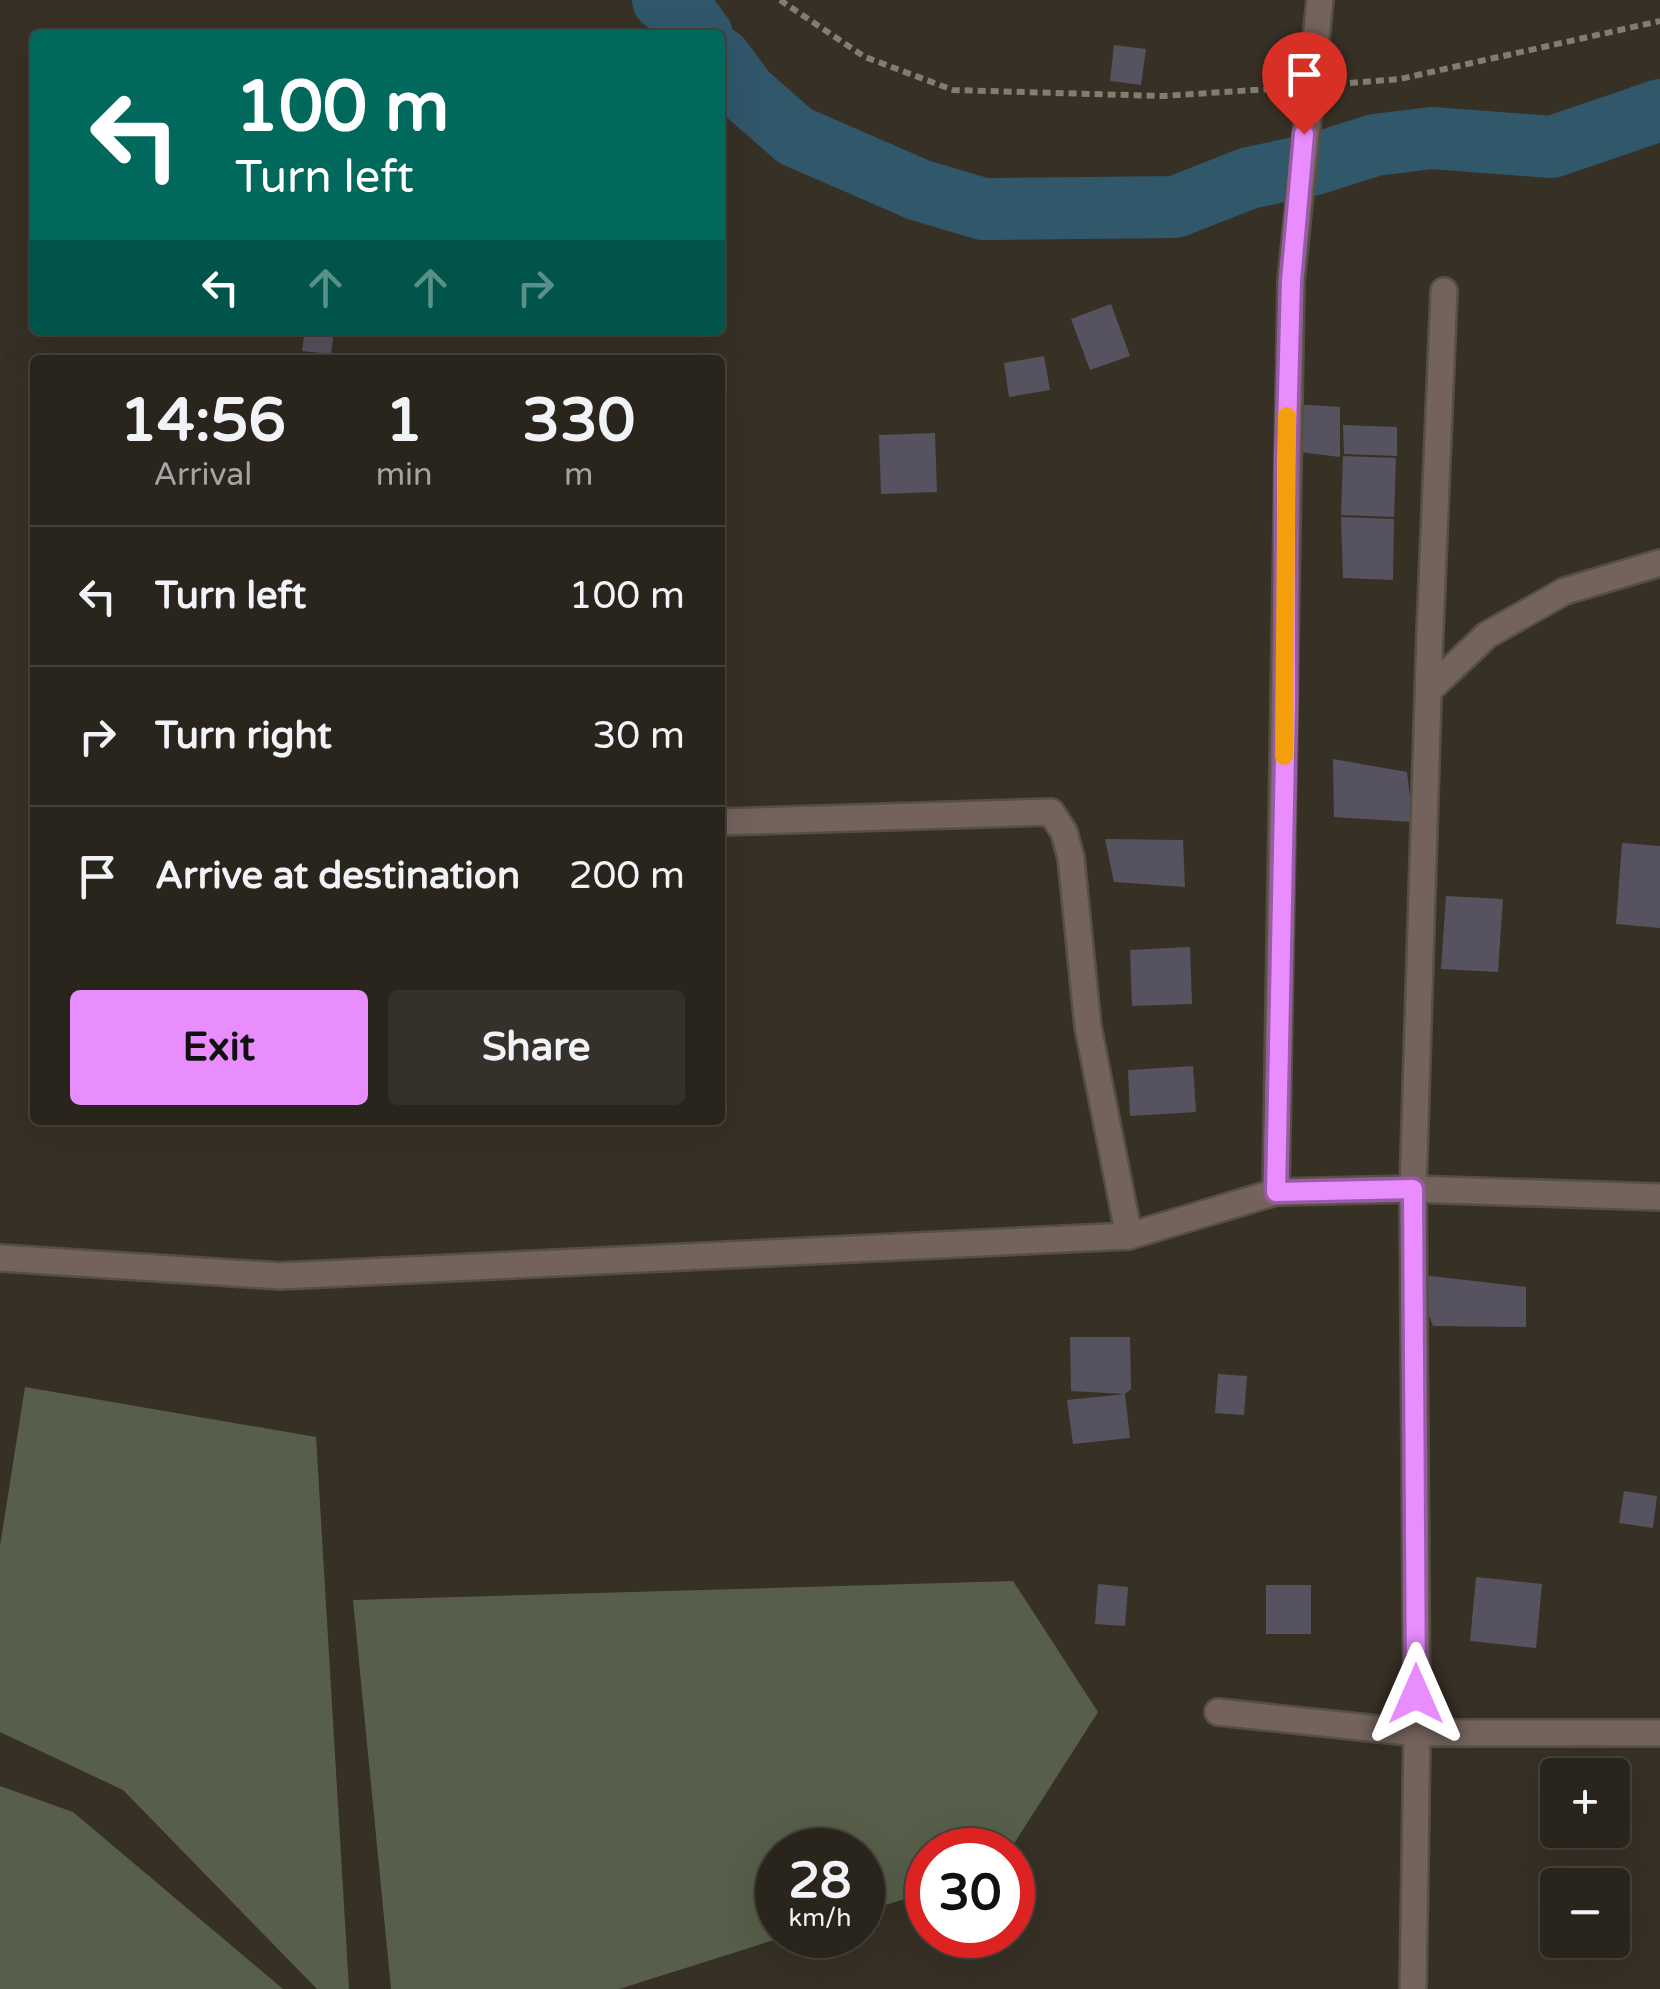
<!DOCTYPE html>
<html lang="en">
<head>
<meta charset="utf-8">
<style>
  body { margin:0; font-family:"Varela Round",sans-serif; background:#353029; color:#f1f3f6; height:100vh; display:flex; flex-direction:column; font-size:38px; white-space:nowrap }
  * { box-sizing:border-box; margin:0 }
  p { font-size:32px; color:#a5a4a3 }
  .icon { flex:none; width:55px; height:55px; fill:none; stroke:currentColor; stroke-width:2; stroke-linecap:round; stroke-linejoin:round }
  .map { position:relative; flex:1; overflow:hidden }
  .side { position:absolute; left:30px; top:355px; width:695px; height:770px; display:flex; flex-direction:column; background:#29241c; border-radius:10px; box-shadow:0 10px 40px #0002,0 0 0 2px #45413b }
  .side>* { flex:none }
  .guide { position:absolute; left:30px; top:30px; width:695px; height:305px; border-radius:10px; box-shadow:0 10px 40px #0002,0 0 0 2px #45413b; background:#00695c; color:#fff; overflow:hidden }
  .fabs { position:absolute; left:1540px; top:1758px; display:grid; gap:20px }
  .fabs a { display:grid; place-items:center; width:90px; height:90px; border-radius:10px; background:#29241c; box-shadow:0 10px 40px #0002,0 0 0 2px #45413b; font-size:50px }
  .speed { position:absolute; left:755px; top:1828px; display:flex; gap:20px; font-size:50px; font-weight:700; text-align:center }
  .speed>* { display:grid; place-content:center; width:130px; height:130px; border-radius:50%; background:#29241c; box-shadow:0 10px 40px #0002,0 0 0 2px #45413b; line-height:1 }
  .speed small { font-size:25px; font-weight:400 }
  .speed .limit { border:15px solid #d22; background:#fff; color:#111 }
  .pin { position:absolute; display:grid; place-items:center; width:85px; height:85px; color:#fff; margin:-102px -42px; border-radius:50% 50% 50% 0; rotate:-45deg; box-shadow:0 0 10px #0007 }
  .pin .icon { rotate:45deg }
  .me { position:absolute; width:110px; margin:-55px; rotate:0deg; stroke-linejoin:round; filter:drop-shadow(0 0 8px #0008) }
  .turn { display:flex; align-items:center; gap:35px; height:210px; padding:0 40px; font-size:45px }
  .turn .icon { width:130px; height:130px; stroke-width:2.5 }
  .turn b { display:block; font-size:70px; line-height:85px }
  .lanes { display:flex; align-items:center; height:95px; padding:0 40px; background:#0003; justify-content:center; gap:50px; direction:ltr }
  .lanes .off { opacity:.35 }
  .eta { display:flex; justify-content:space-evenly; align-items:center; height:170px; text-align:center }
  .eta b { font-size:60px; font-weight:700; line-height:70px }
  .cta { display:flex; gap:20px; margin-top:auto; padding:20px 40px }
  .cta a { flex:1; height:115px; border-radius:10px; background:#e98dfe; color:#111; font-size:40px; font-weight:700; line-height:115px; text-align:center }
  .cta a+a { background:#353029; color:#f1f3f6 }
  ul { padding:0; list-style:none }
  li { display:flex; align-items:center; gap:30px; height:140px; padding:0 40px; border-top:2px solid #45413b }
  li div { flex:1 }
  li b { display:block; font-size:38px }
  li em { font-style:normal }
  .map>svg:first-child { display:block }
  .green { fill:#575f4a }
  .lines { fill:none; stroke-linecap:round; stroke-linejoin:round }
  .river { stroke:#31576b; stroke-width:62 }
  .building { fill:#57525f }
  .minor-casing { stroke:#554f44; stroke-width:30 }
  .path { stroke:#827c72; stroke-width:6; stroke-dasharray:8 5; stroke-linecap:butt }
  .minor { stroke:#74635c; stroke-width:25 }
  .route-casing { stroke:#975ca5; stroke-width:25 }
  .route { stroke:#e98dfe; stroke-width:18 }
  .slow { stroke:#f59e0b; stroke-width:18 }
</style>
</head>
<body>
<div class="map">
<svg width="1660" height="1989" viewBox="0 0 1660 1989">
  <rect width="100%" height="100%" fill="#373025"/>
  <g class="green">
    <polygon points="25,1387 316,1437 349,1989 317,1989 123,1790 0,1732 0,1546"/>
    <polygon points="1013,1581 1098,1712 1010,1850 928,1850 927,1892 863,1912 862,1850 778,1850 778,1935 790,1935 619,1989 391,1989 353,1600"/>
    <polygon points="0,1786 73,1812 283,1989 0,1989"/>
  </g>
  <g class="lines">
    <g class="river">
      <polyline points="663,0 687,15 702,35"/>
      <polyline points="720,58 746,93 795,136 919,190 983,209 1175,207 1249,178 1315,164 1375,145 1432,138 1552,147 1660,110"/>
    </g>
  </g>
  <g class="building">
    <polygon points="1114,45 1146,49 1141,85 1110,81"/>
    <polygon points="1111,304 1130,356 1090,370 1071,319"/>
    <polygon points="305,330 334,330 331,354 302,351"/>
    <polygon points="1044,356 1050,390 1009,397 1004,363"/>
    <polygon points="1293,404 1340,407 1340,457 1290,451"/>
    <polygon points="1343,425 1397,427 1397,456 1344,454"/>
    <polygon points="935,433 937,492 881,494 879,435"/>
    <polygon points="1343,456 1396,458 1394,517 1341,515"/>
    <polygon points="1341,517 1394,519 1393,580 1343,578"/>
    <polygon points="1333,759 1407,772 1413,822 1334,817"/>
    <polygon points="1105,839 1183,840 1185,887 1114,882"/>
    <polygon points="1622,843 1660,846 1660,928 1616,924"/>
    <polygon points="1446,896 1503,899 1498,972 1441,969"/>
    <polygon points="1190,947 1192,1004 1132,1006 1130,950"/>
    <polygon points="1193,1066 1196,1112 1130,1116 1128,1070"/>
    <polygon points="1413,1274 1526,1287 1526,1327 1433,1326"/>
    <polygon points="1070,1337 1130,1337 1131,1389 1125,1394 1130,1438 1073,1444 1067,1400 1125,1394 1071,1391"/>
    <polygon points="1218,1374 1247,1376 1244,1415 1215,1413"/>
    <polygon points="1624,1491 1657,1496 1653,1528 1619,1523"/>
    <polygon points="1476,1577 1542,1584 1536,1648 1470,1641"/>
    <polygon points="1098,1584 1128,1587 1125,1626 1095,1624"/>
    <rect x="1266" y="1585" width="45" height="49"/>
  </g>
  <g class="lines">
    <g class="minor-casing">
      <g id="minor">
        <polyline points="1429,690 1487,635 1565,591 1660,563"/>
        <polyline points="720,822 1051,812 1064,832 1071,858 1088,1027 1129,1236"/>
        <polyline points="1276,1192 1291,281 1320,0"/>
        <polyline points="0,1258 280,1276 1129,1236 1276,1192 1413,1189 1660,1197"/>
        <polyline points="1218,1712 1417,1733 1660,1733"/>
        <polyline points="1413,1989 1417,1733 1413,1189 1430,631 1444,291"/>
      </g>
    </g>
    <g class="path">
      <polyline points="780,0 865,57 953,90 1163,96 1285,88"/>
      <polyline points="1337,84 1400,79 1660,21"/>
    </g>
    <use href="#minor" class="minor"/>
  </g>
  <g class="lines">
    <g class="route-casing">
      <polyline id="route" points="1304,134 1291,281 1286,469 1286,705 1276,1192 1413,1189 1416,1694"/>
    </g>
    <use href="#route" class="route"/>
    <polyline class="slow" points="1284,756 1287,416"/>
  </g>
</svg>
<div class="fabs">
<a>+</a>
<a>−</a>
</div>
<div class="speed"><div>28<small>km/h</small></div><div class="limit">30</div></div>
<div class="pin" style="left:1304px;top:134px;background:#d93025"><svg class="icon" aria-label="arrive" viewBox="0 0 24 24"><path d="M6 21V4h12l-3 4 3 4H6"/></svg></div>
<svg class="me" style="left:1416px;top:1694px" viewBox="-20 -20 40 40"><path d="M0-17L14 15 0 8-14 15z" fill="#e98dfe" stroke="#fff" stroke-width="4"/></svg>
<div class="guide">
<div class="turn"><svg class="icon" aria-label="left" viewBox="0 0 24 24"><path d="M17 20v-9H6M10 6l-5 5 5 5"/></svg><div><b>100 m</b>Turn left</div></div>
<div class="lanes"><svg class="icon" aria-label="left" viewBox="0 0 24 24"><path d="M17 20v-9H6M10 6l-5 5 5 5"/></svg><svg class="icon off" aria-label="ahead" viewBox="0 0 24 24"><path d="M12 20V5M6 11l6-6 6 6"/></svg><svg class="icon off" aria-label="ahead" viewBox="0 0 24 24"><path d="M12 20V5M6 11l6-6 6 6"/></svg><svg class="icon off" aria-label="right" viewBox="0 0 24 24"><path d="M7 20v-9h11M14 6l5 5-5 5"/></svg></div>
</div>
<section class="side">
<div class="eta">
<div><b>14:56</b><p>Arrival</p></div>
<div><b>1</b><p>min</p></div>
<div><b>330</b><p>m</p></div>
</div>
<ul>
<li><svg class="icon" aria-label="left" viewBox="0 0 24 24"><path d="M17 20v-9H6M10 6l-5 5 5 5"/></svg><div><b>Turn left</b></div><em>100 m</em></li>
<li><svg class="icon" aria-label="right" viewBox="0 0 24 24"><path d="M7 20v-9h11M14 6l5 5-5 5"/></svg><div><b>Turn right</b></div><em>30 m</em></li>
<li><svg class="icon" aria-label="arrive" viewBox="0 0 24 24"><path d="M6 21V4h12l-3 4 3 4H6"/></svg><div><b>Arrive at destination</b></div><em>200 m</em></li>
</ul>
<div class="cta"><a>Exit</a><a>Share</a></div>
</section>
</div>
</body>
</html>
